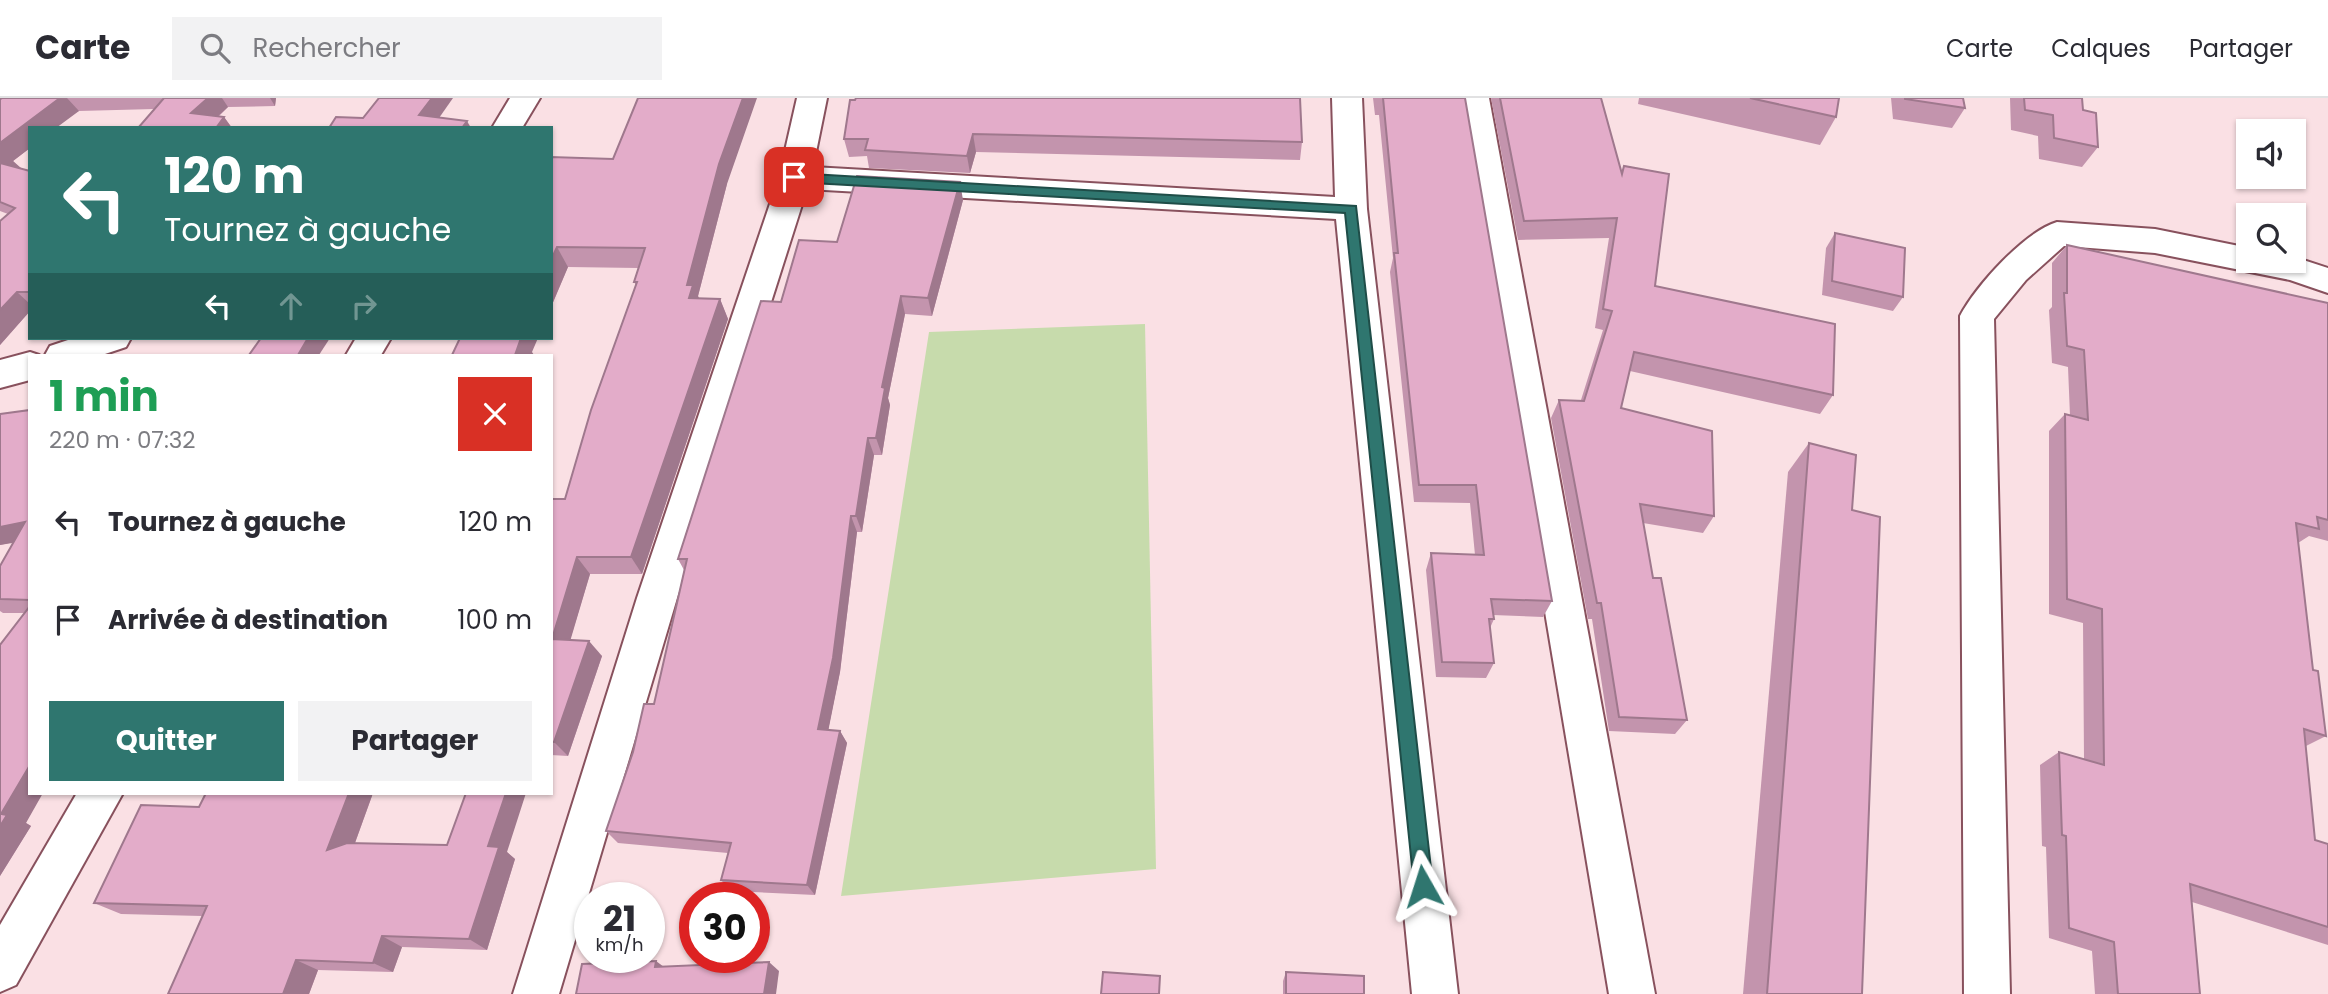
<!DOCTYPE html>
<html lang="fr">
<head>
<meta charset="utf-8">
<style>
  body { margin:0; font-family:Poppins,sans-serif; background:#f2f2f3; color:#2b2b33; height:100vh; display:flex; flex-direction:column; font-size:26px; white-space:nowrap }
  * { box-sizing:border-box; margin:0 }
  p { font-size:23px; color:#7c7c81 }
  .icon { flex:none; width:38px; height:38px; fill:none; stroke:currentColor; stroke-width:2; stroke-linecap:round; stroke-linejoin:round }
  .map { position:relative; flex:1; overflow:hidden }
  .side { position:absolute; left:28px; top:256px; width:525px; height:441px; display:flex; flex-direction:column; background:#fff; border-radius:0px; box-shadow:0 2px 5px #0004 }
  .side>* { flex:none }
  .hud { position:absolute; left:28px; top:28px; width:525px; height:214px; border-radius:0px; box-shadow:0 2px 5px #0004; background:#2f766f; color:#fff; overflow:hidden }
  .fabs { position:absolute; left:2236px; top:21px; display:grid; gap:14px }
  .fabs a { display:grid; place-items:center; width:70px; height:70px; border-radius:0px; background:#fff; box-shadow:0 2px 5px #0004; font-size:35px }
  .speed { position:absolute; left:574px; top:784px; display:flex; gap:14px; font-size:35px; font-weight:700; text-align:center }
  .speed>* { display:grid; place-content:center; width:91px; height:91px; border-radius:50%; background:#fff; box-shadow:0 2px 5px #0004; line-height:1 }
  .speed small { font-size:18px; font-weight:400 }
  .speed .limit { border:10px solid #d22; background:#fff; color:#111 }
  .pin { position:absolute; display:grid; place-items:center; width:60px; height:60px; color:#fff; margin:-30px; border-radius:14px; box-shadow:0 4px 10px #0006 }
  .me { position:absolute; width:77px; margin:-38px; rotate:354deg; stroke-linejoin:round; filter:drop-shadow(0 0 5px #0008) }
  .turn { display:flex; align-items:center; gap:24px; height:147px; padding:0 21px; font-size:32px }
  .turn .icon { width:91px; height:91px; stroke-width:2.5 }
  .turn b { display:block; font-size:49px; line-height:60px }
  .lanes { display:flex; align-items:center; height:66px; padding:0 21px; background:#0003; justify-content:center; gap:35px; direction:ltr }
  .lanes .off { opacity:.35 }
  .round { display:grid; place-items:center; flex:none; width:74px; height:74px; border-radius:0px; background:#f2f2f3 }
  .head { display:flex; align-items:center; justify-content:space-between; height:119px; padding:0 21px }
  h1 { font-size:42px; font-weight:700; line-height:52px; color:#1e9e55 }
  .cta { display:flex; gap:14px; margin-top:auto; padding:14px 21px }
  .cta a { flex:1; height:80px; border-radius:0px; background:#2f766f; color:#fff; font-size:28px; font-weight:700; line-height:80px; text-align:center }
  .cta a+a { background:#f2f2f3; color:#2b2b33 }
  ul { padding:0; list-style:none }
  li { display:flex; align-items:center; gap:21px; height:98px; padding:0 21px }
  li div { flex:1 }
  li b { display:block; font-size:26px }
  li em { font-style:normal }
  header { display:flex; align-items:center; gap:42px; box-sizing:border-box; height:98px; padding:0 35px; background:#fff; border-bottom:2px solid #e1e1e2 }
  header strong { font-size:33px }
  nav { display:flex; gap:38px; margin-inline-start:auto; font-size:24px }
  .search { width:490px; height:63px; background:#f2f2f3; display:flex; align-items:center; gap:18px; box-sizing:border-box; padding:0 24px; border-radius:0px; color:#7c7c81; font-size:26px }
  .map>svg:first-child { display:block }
  .green { fill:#c7dbac }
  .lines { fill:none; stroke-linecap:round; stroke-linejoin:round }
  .minor-casing { stroke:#88515d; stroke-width:4 }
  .tertiary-casing { stroke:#88515d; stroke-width:4 }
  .minor { fill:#fff; fill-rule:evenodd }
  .tertiary { fill:#fff; fill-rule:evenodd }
  .wall { fill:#c394ad }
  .shaded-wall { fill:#9f788d }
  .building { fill:#e3acc9; stroke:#9f788d; stroke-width:2 }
  .route { fill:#2f766f; stroke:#1f4d48; stroke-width:2 }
</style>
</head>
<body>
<header>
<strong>Carte</strong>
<div class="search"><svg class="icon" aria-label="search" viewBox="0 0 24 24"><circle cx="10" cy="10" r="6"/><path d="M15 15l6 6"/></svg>Rechercher</div>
<nav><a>Carte</a><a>Calques</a><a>Partager</a></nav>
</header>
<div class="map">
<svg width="2328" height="896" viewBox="0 0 2328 896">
  <rect width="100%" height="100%" fill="#fae0e4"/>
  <polygon class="green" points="1145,226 1156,771 841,798 929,234"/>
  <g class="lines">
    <g class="minor-casing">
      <g id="minor">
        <polygon points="797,0 827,0 813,69 1335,99 1332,0 1362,0 1367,111 1458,896 1412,896 1336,121 807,91 677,500 559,896 513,896 637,500 779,79"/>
        <polygon points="1459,0 1489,0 1655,896 1609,896"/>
        <path d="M2057,124l98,7 94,19v13h45v-4l34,11v25l-38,-13 -135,-27 -91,-7 -38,34 -32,39 16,675h-46l-4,-678c16,-30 64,-84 97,-94z"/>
        <polygon points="74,240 131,240 126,249 102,257 45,257 50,248"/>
        <polygon points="30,254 39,257 30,257 30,282 0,290 0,262"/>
      </g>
    </g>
    <g class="tertiary-casing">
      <g id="tertiary">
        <polygon points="510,0 540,0 522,30 492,30"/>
        <polygon points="356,240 391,240 381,257 346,257"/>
        <polygon points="77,695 123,695 16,887 0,894 0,827"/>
      </g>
    </g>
    <use href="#minor" class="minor"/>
    <use href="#tertiary" class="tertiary"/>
  </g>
  <g class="wall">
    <polygon points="2,0 276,0 275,8 228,9 218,19 224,19 232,30 138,30 154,11 79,13 30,30 30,50 13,63 20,71 30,73 30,213 0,247 0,123 8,116 0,113 0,1"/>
    <polygon points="1373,0 1465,0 1552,503 1543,519 1493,517 1494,521 1490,530 1494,565 1486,580 1436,579 1426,472 1431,455 1475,457 1470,405 1414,404 1390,174 1393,160 1379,17 1375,17"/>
    <polygon points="1491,0 1601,0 1621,75 1624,68 1655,188 1833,297 1820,316 1630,273 1621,310 1714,418 1703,435 1643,425 1653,480 1687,622 1675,636 1609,633 1592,521 1588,521 1551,320 1559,302 1581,302 1603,232 1595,230 1609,140 1518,142"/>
    <polygon points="1639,0 1839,0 1836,19 1820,47 1638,6"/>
    <polygon points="1891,0 1963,0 1965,10 1952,30 1893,21"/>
    <polygon points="2010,0 2082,0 2083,12 2098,49 2082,69 2039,61 2038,38 2011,32"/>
    <polygon points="850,2 1302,44 1300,62 976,54 970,75 869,70 867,58 849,59 844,41"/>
    <polygon points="551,59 727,86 698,198 699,201 720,201 728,221 642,476 590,476 570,542 602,558 568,658 551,657 551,401 565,401 636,187 634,184 638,170 568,169 551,209"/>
    <polygon points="963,102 932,218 905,216 888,300 890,307 882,357 874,357 862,434 857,434 840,574 828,632 840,633 847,645 815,797 731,793 721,782 728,755 618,745 606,733 654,606 684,472 678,461 837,144"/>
    <polygon points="1835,135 1903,199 1893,213 1822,197 1826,150"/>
    <polygon points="2067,147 2328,205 2328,443 2309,438 2298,445 2313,572 2326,638 2306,648 2315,742 2328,746 2328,847 2192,804 2200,896 2095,896 2092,853 2049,840 2046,749 2042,748 2040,667 2059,654 2084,661 2083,525 2049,516 2049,333 2065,316 2070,318 2068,269 2052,265 2049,212 2052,209 2052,165"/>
    <polygon points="30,312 30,695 26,725 31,728 0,778 24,515 3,515 0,513 0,468 14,444 0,447"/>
    <polygon points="1809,345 1852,412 1862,896 1743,896 1788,374"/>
    <polygon points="206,695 373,695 355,745 507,754 515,761 487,852 402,849 393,874 318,872 309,896 168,896 202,818 121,816 94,805 199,709"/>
    <polygon points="1286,874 1364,896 1283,896 1283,883"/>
  </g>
  <g class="shaded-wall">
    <polygon points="60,0 67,0 79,13 56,30 30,30 30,50 13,63 21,70 9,79 0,71 0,45"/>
    <polygon points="208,0 222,0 228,9 205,30 191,15"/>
    <polygon points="270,0 276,0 275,8"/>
    <polygon points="432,0 453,0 432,30 419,17"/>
    <polygon points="743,0 757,0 727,86 698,198 702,207 689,200 687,187 719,66"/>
    <polygon points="224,19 232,30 216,30"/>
    <polygon points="467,23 471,30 462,30"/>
    <polygon points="973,36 976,54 970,75 967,58"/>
    <polygon points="960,84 963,102 932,218 928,200"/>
    <polygon points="557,149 568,169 551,209 551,162"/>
    <polygon points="17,194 30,206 30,213 0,247 0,212"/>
    <polygon points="901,198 905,216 888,300 890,307 882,357 876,340 882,289"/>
    <polygon points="720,201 728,221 642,476 631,459"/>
    <polygon points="308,240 330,240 319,257 298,257"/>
    <polygon points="520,240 538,240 532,254 534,257 515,257"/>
    <polygon points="868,340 874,357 862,434 856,418"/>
    <polygon points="851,418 857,434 840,574 826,644 818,631"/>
    <polygon points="25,424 30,442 0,447 0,429"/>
    <polygon points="577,459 590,476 566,557 552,541"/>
    <polygon points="589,543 602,558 568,658 554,644"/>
    <polygon points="840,633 847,645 815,797 807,787"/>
    <polygon points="30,667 30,695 43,695 26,725 31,728 0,778 0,728 1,716"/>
    <polygon points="349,695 373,695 348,764 327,752"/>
    <polygon points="506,695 526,695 507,754 515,761 487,852 469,841 488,748"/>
    <polygon points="382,838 402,849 393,874 373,865"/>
    <polygon points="296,862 318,872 309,896 283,896"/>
    <polygon points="656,863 668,872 655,869"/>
    <polygon points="769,864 779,873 776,896 764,896"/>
  </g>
  <g class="building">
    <polygon points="2,0 60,0 0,45 0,1"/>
    <polygon points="164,0 208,0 191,15 224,19 216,30 138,30"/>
    <polygon points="379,0 432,0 419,17 467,23 462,30 329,30 336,19 363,20"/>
    <polygon points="638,0 743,0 719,66 687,187 693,187 689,200 720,201 631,459 577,459 552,541 589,543 554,644 551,644 551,401 565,401 591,312 637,184 634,184 645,150 557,149 551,162 551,59 613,61"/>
    <polygon points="856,0 1300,0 1302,44 973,36 967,58 865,52 868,41 844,41 850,2 855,2"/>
    <polygon points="1383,0 1465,0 1552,503 1491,501 1494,521 1489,521 1494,565 1442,564 1431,455 1484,457 1476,387 1419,387 1394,155 1398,155"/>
    <polygon points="1500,0 1601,0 1622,76 1624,68 1669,76 1655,188 1835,226 1833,297 1634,254 1621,310 1712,333 1714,418 1640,406 1653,480 1661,480 1687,622 1619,619 1601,505 1597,505 1559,302 1584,303 1612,213 1603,211 1617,120 1524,123"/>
    <polygon points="1750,0 1839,0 1836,19"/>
    <polygon points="1905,0 1963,0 1965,10 1905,1"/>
    <polygon points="2024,0 2082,0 2083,12 2096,15 2098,49 2054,40 2053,17 2025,12"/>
    <polygon points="0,65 30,73 30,194 17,194 0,212 0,123 15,110 0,104"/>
    <polygon points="857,78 960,84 928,200 901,198 882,289 885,290 876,340 868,340 856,418 851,418 833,560 818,631 840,633 807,787 721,782 731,745 606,733 633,654 644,606 654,606 687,461 678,461 761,203 781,204 799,142 837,144"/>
    <polygon points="1835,135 1905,150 1903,199 1832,183"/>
    <polygon points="2067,147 2328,205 2328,422 2317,419 2319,431 2296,425 2313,572 2318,573 2326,638 2304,631 2315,742 2328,746 2328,829 2190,786 2200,896 2118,896 2114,844 2069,830 2066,738 2062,737 2059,654 2104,667 2102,511 2067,501 2065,316 2088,322 2084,252 2067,248 2064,195 2067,195"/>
    <polygon points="261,240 308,240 298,257 249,257"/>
    <polygon points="460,240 521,240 515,257 452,257"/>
    <polygon points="30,312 30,502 0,501 0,468 25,424 0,429 0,316"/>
    <polygon points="1809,345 1856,357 1852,412 1880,419 1862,896 1767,896"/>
    <polygon points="30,508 30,667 1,716 7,717 0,728 0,547"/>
    <polygon points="206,695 349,695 327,752 347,745 447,747 466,695 506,695 488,748 499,749 469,841 382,838 373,865 296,862 283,896 168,896 207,808 94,805 141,707 199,709"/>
    <polygon points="656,863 655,869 769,864 764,896 576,896 582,866"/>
    <polygon points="1103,874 1160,878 1159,896 1101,896"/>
    <polygon points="1286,874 1364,878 1364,896 1286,896"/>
  </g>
  <polygon class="route" points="794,75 1356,108 1433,788 1430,794 1423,797 1417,794 1414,788 1345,115 794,84 788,79"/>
</svg>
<div class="fabs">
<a><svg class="icon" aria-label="sound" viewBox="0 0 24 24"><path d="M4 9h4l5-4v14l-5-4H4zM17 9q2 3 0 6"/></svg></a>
<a><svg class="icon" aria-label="search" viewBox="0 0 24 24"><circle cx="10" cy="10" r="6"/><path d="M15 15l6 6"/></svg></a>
</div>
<div class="speed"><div>21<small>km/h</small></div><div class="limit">30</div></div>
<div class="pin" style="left:794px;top:79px;background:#d93025"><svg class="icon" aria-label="arrive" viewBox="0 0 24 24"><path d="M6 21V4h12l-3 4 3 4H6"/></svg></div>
<svg class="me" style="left:1423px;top:788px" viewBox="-20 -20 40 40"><path d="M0-17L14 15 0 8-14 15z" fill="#2f766f" stroke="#fff" stroke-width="4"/></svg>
<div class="hud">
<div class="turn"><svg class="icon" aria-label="left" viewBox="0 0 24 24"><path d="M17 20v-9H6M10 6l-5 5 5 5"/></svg><div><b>120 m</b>Tournez à gauche</div></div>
<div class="lanes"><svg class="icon" aria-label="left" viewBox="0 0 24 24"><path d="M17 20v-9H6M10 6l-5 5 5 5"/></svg><svg class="icon off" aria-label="ahead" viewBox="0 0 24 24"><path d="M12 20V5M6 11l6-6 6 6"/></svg><svg class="icon off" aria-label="right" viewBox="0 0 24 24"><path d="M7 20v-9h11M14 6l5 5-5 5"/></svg></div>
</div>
<section class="side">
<div class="head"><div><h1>1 min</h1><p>220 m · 07:32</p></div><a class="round" style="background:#d93025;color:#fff"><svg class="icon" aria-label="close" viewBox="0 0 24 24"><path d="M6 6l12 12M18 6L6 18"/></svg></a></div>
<ul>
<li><svg class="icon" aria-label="left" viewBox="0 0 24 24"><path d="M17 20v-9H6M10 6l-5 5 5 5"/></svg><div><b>Tournez à gauche</b></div><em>120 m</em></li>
<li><svg class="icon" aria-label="arrive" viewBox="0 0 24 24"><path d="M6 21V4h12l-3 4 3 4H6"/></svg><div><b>Arrivée à destination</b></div><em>100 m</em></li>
</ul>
<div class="cta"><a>Quitter</a><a>Partager</a></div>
</section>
</div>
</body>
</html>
